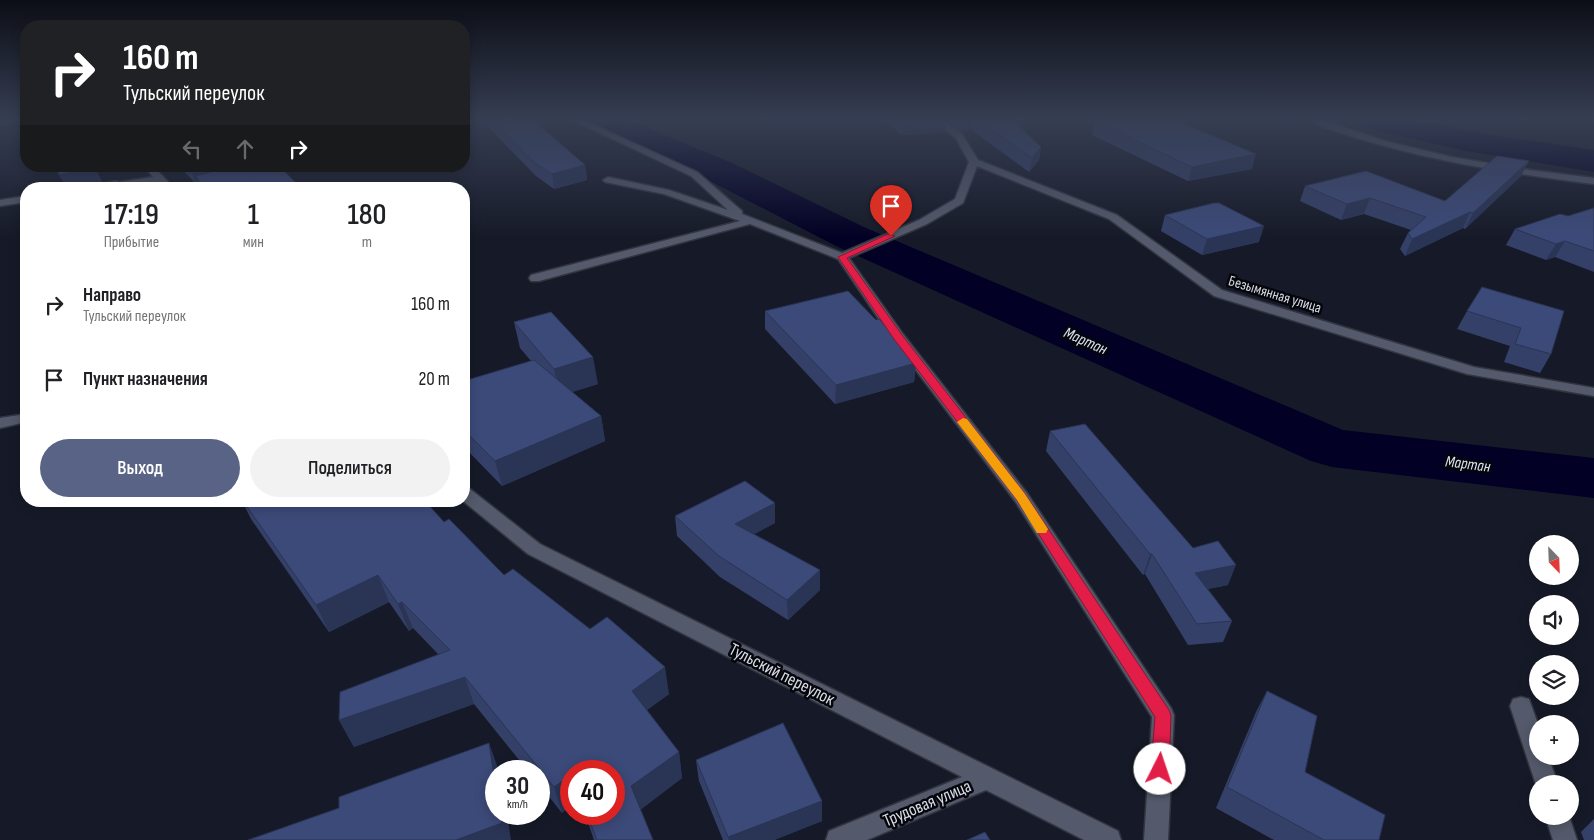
<!DOCTYPE html>
<html lang="ru">
<head>
<meta charset="utf-8">
<style>
  body { margin:0; font-family:"Sofia Sans Condensed",sans-serif; background:#f2f2f2; color:#202124; height:100vh; display:flex; flex-direction:column; font-size:19px; white-space:nowrap }
  * { box-sizing:border-box; margin:0 }
  p { font-size:16px; color:#757577 }
  .icon { flex:none; width:28px; height:28px; fill:none; stroke:currentColor; stroke-width:2; stroke-linecap:round; stroke-linejoin:round }
  .map { position:relative; flex:1; overflow:hidden }
  .side { position:absolute; left:20px; top:182px; width:450px; height:325px; display:flex; flex-direction:column; background:#fff; border-radius:20px; box-shadow:0 2px 12px #0003 }
  .side>* { flex:none }
  .guide { position:absolute; left:20px; top:20px; width:450px; height:152px; border-radius:20px; box-shadow:0 2px 12px #0003; background:#202124; color:#fff; overflow:hidden }
  .needle { width:32px; rotate:157deg }
  .controls { position:absolute; left:1529px; top:535px; display:grid; gap:10px }
  .controls a { display:grid; place-items:center; width:50px; height:50px; border-radius:50%; background:#fff; box-shadow:0 2px 12px #0003; font-size:25px }
  .speed { position:absolute; left:485px; top:760px; display:flex; gap:10px; font-size:25px; font-weight:700; text-align:center }
  .speed>* { display:grid; place-content:center; width:65px; height:65px; border-radius:50%; background:#fff; box-shadow:0 2px 12px #0003; line-height:1 }
  .speed small { font-size:12px; font-weight:400 }
  .speed .limit { border:8px solid #d22; background:#fff; color:#111 }
  .pin { position:absolute; display:grid; place-items:center; width:42px; height:42px; color:#fff; margin:-51px -21px; border-radius:50% 50% 50% 0; rotate:-45deg; box-shadow:0 0 5px #0007 }
  .pin .icon { rotate:45deg }
  .me { position:absolute; width:55px; margin:-28px; rotate:4deg; stroke-linejoin:round; filter:drop-shadow(0 0 4px #0008) }
  .turn { display:flex; align-items:center; gap:18px; height:105px; padding:0 20px; font-size:22px }
  .turn .icon { width:65px; height:65px; stroke-width:2.5 }
  .turn b { display:block; font-size:35px; line-height:42px }
  .lanes { display:flex; align-items:center; height:48px; padding:0 20px; background:#0003; justify-content:center; gap:25px; direction:ltr }
  .lanes .off { opacity:.35 }
  .eta { display:flex; justify-content:space-evenly; align-items:center; height:85px; text-align:center }
  .eta b { font-size:30px; font-weight:600; line-height:35px }
  .cta { display:flex; gap:10px; margin-top:auto; padding:10px 20px }
  .cta a { flex:1; height:58px; border-radius:30px; background:#586386; color:#fff; font-size:20px; font-weight:600; line-height:58px; text-align:center }
  .cta a+a { background:#f2f2f2; color:#202124 }
  ul { padding:0; list-style:none }
  li { display:flex; align-items:center; gap:15px; height:75px; padding:0 20px }
  li div { flex:1 }
  li b { display:block; font-size:19px }
  li em { font-style:normal }
  .map>svg:first-child { display:block }
  .lines { fill:none; stroke-linecap:round; stroke-linejoin:round }
  .river { fill:#020024; fill-rule:evenodd }
  .minor-casing { stroke:#32343f; stroke-width:3 }
  .minor { fill:#545a6b; fill-rule:evenodd }
  .wall { fill:#344068 }
  .shaded-wall { fill:#2a3455 }
  .building { fill:#3c4a79; stroke:#2a3455 }
  .route { fill:#e11d48; stroke:#92132f }
  .slow { fill:#f59e0b }
  .labels { text-anchor:middle; stroke-width:5; stroke-linejoin:round; paint-order:stroke }
  .street-label { font-size:15px; fill:#d7dbe5; stroke:#04060b }
  .water-label { font-size:16px; font-style:italic; fill:#dee3f3; stroke:#04060b }
  .near-street-label { font-size:18px; fill:#d7dbe5; stroke:#04060b }
</style>
</head>
<body>
<div class="map">
<svg width="1594" height="840" viewBox="0 0 1594 840">
  <rect width="100%" height="100%" fill="#161a28"/>
  <g class="lines">
    <g class="river">
      <polygon points="586,120 629,120 732,163 866,228 1343,430 1594,458 1594,498 1332,467 1311,461 836,246 706,179 591,127"/>
      <polygon points="1357,120 1417,120 1466,131 1594,150 1594,172 1466,151 1362,127"/>
    </g>
    <g class="minor-casing">
      <g id="minor">
        <polygon points="572,120 583,120 697,172 742,211 742,214 842,253 919,220 955,199 969,162 956,138 933,120 943,120 962,134 978,160 1117,215 1222,290 1474,367 1594,388 1594,396 1467,374 1214,296 1109,219 977,166 963,203 927,224 849,258 903,334 1027,493 1171,708 1174,715 1168,840 1144,840 1152,717 1015,501 893,340 838,259 750,224 539,281 531,281 529,278 531,275 740,221 664,194 605,182 603,180 608,177 669,190 728,210 691,176"/>
        <path d="M1311,120h12l62,21 67,16 71,12 71,9v6c-80,-10 -159,-22 -237,-46 -14,-5 -35,-9 -46,-18z"/>
        <polygon points="144,166 153,166 175,189 164,189 158,182 114,189 87,189 92,186 153,177"/>
        <polygon points="219,179 222,180 222,184 203,189 184,189"/>
        <polygon points="26,196 26,202 0,206 0,200"/>
        <polygon points="26,414 26,422 0,428 0,418"/>
        <polygon points="464,488 470,489 540,544 1118,831 1121,840 1084,840 986,790 867,840 826,840 829,831 962,777 528,554 463,501"/>
        <polygon points="1521,697 1529,699 1538,724 1538,756 1548,756 1558,784 1538,784 1538,791 1510,706 1513,699"/>
        <polygon points="1545,816 1569,816 1577,840 1553,840"/>
      </g>
    </g>
    <use href="#minor" class="minor"/>
  </g>
  <g class="wall">
    <polygon points="488,120 533,120 585,165 587,180 554,189 536,176 490,129"/>
    <polygon points="885,120 1013,120 1041,147 1039,160 1029,172 972,130 960,131 946,120 945,132 902,135"/>
    <polygon points="1095,121 1252,169 1188,181 1092,135"/>
    <polygon points="174,166 279,166 302,189 201,189 199,183 196,184 180,167 176,168"/>
    <polygon points="1521,176 1465,229 1463,228 1405,256 1400,249 1408,233 1411,230 1364,214 1341,220 1300,201 1305,186 1445,201"/>
    <polygon points="1594,208 1594,272 1555,257 1546,260 1506,245 1515,229 1568,216"/>
    <polygon points="1165,215 1259,242 1202,255 1161,231"/>
    <polygon points="1482,287 1551,354 1540,373 1504,362 1510,346 1457,329 1467,311"/>
    <polygon points="765,311 916,363 914,382 835,404 765,329"/>
    <polygon points="514,322 598,384 572,392 601,416 605,441 502,486 464,447 464,381 531,361 520,348"/>
    <polygon points="1050,431 1193,548 1228,585 1208,589 1232,621 1223,642 1188,645 1145,574 1143,575 1046,451"/>
    <polygon points="242,501 425,501 444,522 504,575 669,694 647,710 679,752 682,778 640,810 653,840 594,840 585,814 614,814 571,771 562,813 539,784 539,771 528,771 474,704 354,747 339,720 439,655 413,628 409,631 389,602 329,632 251,519"/>
    <polygon points="775,503 775,523 754,534 820,570 820,590 788,620 720,577 677,536 675,516"/>
    <polygon points="1267,691 1305,772 1379,840 1274,840 1216,808 1256,712"/>
    <polygon points="696,760 822,801 822,821 774,840 723,840 699,781"/>
    <polygon points="1594,819 1594,840 1584,840 1581,832"/>
  </g>
  <g class="shaded-wall">
    <polygon points="0,120 26,120 26,123 0,126"/>
    <polygon points="464,120 465,120 468,133 464,133"/>
    <polygon points="931,120 946,120 945,132 902,135 903,122"/>
    <polygon points="962,120 973,120 972,130 960,131"/>
    <polygon points="1041,147 1039,160 1029,172 1032,158"/>
    <polygon points="1256,154 1252,169 1188,181 1192,167"/>
    <polygon points="1529,161 1521,176 1465,229 1473,213"/>
    <polygon points="585,165 587,180 554,189 552,174"/>
    <polygon points="219,166 263,166 196,176 199,183 196,184 192,173"/>
    <polygon points="95,168 103,183 72,189 67,189 59,175"/>
    <polygon points="1370,198 1364,214 1341,220 1347,204"/>
    <polygon points="1470,212 1463,228 1405,256 1412,239"/>
    <polygon points="1264,226 1259,242 1202,255 1207,239"/>
    <polygon points="1565,241 1555,257 1546,260 1556,244"/>
    <polygon points="593,357 598,384 560,396 554,369"/>
    <polygon points="916,363 914,382 835,404 836,385"/>
    <polygon points="601,416 605,441 502,486 495,461"/>
    <polygon points="775,503 775,523 736,544 735,524"/>
    <polygon points="1150,554 1152,554 1145,574 1143,575"/>
    <polygon points="1236,565 1228,585 1187,593 1195,573"/>
    <polygon points="820,570 820,590 788,620 787,600"/>
    <polygon points="378,575 389,602 329,632 316,605"/>
    <polygon points="402,602 413,628 409,631 398,604"/>
    <polygon points="665,667 669,694 637,717 632,691"/>
    <polygon points="465,677 474,704 354,747 339,720"/>
    <polygon points="489,743 499,771 496,771 496,789"/>
    <polygon points="679,752 682,778 636,813 631,786"/>
    <polygon points="571,775 571,806 562,813 554,787"/>
    <polygon points="822,801 822,821 774,840 729,840 728,837"/>
    <polygon points="500,814 507,814 511,840 456,840"/>
  </g>
  <g class="building">
    <polygon points="492,120 533,120 585,165 552,174 534,162"/>
    <polygon points="900,120 931,120 903,122"/>
    <polygon points="978,120 1013,120 1041,147 1032,158"/>
    <polygon points="1100,120 1175,120 1256,154 1192,167 1095,121"/>
    <polygon points="1497,156 1529,161 1473,213 1470,212 1412,239 1408,233 1426,217 1370,198 1347,204 1305,186 1366,171 1445,201"/>
    <polygon points="55,166 94,166 95,168 59,175"/>
    <polygon points="185,166 219,166 192,173"/>
    <polygon points="233,166 279,166 302,189 205,189 196,176"/>
    <polygon points="117,180 124,189 74,189 74,188"/>
    <polygon points="1214,203 1219,203 1264,226 1207,239 1165,215"/>
    <polygon points="1594,208 1594,251 1565,241 1556,244 1515,229 1560,214 1568,216"/>
    <polygon points="1482,287 1564,311 1551,354 1515,344 1521,328 1467,311"/>
    <polygon points="848,291 876,320 879,319 900,341 916,363 836,385 765,311"/>
    <polygon points="551,312 593,357 554,369 514,322"/>
    <polygon points="534,360 601,416 495,461 464,430 464,381"/>
    <polygon points="1085,424 1193,548 1218,541 1236,565 1195,573 1232,621 1197,624 1152,554 1150,554 1050,431"/>
    <polygon points="745,481 775,503 735,524 820,570 787,600 719,556 675,516"/>
    <polygon points="243,501 425,501 444,522 449,519 504,575 513,569 590,629 607,617 665,667 632,691 679,752 631,786 653,840 597,840 587,814 614,814 614,771 571,771 571,775 554,787 465,677 339,720 340,692 450,650 402,602 398,604 378,575 316,605"/>
    <polygon points="1267,691 1317,716 1305,772 1385,815 1379,840 1324,840 1227,787"/>
    <polygon points="783,723 822,801 728,837 696,760"/>
    <polygon points="489,743 496,789 496,814 500,814 502,823 456,840 248,840 339,808 339,797"/>
    <polygon points="985,832 990,840 967,840"/>
  </g>
  <linearGradient id="sky" x2="0" y2="1"><stop stop-color="#0c0e16"/><stop offset="0.5" stop-color="#363e53"/><stop offset="1" stop-color="#363e53" stop-opacity="0"/></linearGradient>
  <rect width="1594" height="238" fill="url(#sky)"/>
  <polygon class="route" points="888,234 895,236 847,258 902,335 1025,494 1169,710 1171,715 1169,769 1166,774 1160,777 1154,774 1151,769 1155,717 1017,500 894,339 838,257"/>
  <polygon class="slow" points="963,418 967,419 1025,494 1048,529 1046,533 1037,533 1017,500 957,422"/>
  <g class="labels">
    <g class="street-label">
      <text transform="translate(1275 294) rotate(17)" y="5">Безымянная улица</text>
    </g>
    <g class="water-label">
      <text transform="translate(1086 340) rotate(24)" y="6">Мартан</text>
      <text transform="translate(1468 463) rotate(7)" y="6">Мартан</text>
    </g>
    <g class="near-street-label">
      <text transform="translate(782 674) rotate(27)" y="6">Тульский переулок</text>
      <text transform="translate(927 803) rotate(-23)" y="6">Трудовая улица</text>
    </g>
  </g>
</svg>
<div class="controls">
<a><svg class="needle" viewBox="-14 -14 28 28"><path d="M0-13l5 13h-10z" fill="#e53935"/><path d="M0 13l5-13h-10z" fill="#757577"/></svg></a>
<a><svg class="icon" aria-label="sound" viewBox="0 0 24 24"><path d="M4 9h4l5-4v14l-5-4H4zM17 9q2 3 0 6"/></svg></a>
<a><svg class="icon" aria-label="layers" viewBox="0 0 24 24"><path d="M12 4l9 5-9 5-9-5zM3 14l9 5 9-5"/></svg></a>
<a>+</a>
<a>−</a>
</div>
<div class="speed"><div>30<small>km/h</small></div><div class="limit">40</div></div>
<div class="pin" style="left:891px;top:236px;background:#d93025"><svg class="icon" aria-label="arrive" viewBox="0 0 24 24"><path d="M6 21V4h12l-3 4 3 4H6"/></svg></div>
<svg class="me" style="left:1160px;top:769px" viewBox="-20 -20 40 40"><circle r="19" fill="#fff"/><path d="M0-13L10 11 0 6-10 11z" fill="#e11d48"/></svg>
<div class="guide">
<div class="turn"><svg class="icon" aria-label="right" viewBox="0 0 24 24"><path d="M7 20v-9h11M14 6l5 5-5 5"/></svg><div><b>160 m</b>Тульский переулок</div></div>
<div class="lanes"><svg class="icon off" aria-label="left" viewBox="0 0 24 24"><path d="M17 20v-9H6M10 6l-5 5 5 5"/></svg><svg class="icon off" aria-label="ahead" viewBox="0 0 24 24"><path d="M12 20V5M6 11l6-6 6 6"/></svg><svg class="icon" aria-label="right" viewBox="0 0 24 24"><path d="M7 20v-9h11M14 6l5 5-5 5"/></svg></div>
</div>
<section class="side">
<div class="eta">
<div><b>17:19</b><p>Прибытие</p></div>
<div><b>1</b><p>мин</p></div>
<div><b>180</b><p>m</p></div>
</div>
<ul>
<li><svg class="icon" aria-label="right" viewBox="0 0 24 24"><path d="M7 20v-9h11M14 6l5 5-5 5"/></svg><div><b>Направо</b><p>Тульский переулок</p></div><em>160 m</em></li>
<li><svg class="icon" aria-label="arrive" viewBox="0 0 24 24"><path d="M6 21V4h12l-3 4 3 4H6"/></svg><div><b>Пункт назначения</b></div><em>20 m</em></li>
</ul>
<div class="cta"><a>Выход</a><a>Поделиться</a></div>
</section>
</div>
</body>
</html>
